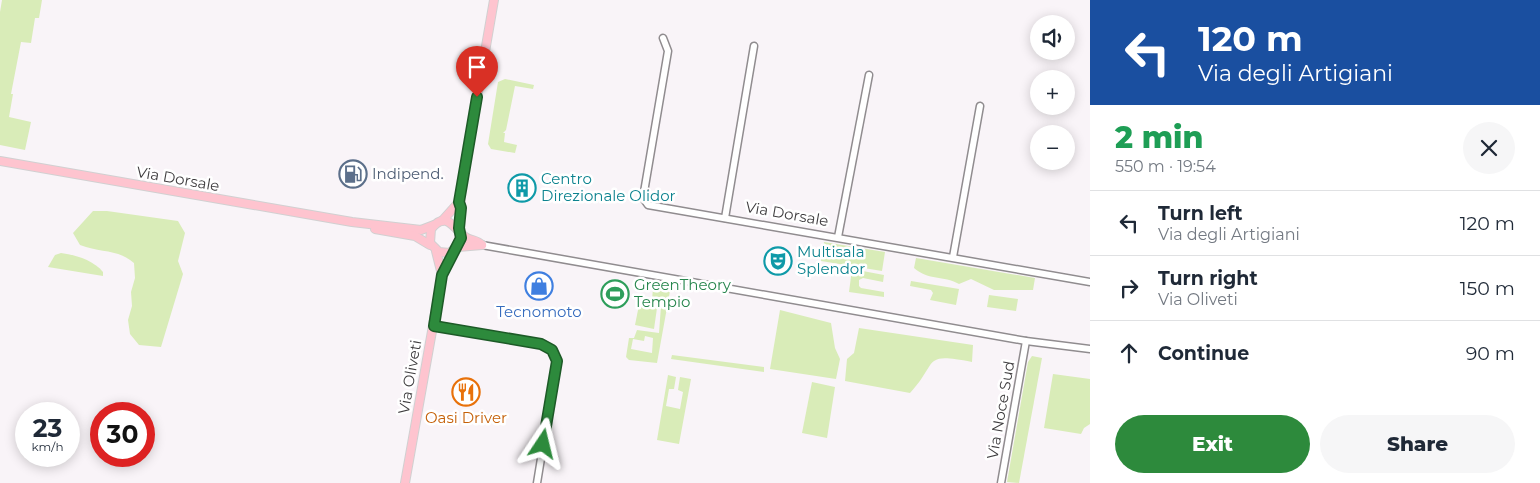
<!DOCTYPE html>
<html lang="en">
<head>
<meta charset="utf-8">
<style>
  body { margin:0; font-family:Montserrat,sans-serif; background:#f6f6f7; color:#1f2937; height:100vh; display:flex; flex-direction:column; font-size:19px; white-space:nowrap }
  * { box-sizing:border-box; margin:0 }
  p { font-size:16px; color:#747a83 }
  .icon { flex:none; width:28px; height:28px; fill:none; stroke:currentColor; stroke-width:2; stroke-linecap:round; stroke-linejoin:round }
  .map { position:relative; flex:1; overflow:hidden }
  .details { display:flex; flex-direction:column; background:#fff; width:450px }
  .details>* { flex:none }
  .guide { background:#1a4fa0; color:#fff; overflow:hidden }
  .buttons { position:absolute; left:1030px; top:15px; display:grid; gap:10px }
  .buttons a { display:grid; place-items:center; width:45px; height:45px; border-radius:50%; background:#fff; box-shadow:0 2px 12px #0003; font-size:25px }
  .speed { position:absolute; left:15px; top:402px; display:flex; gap:10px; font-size:25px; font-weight:700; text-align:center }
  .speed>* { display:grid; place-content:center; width:65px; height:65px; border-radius:50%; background:#fff; box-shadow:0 2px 12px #0003; line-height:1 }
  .speed small { font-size:12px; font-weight:400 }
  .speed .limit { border:8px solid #d22; background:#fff; color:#111 }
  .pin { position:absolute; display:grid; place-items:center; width:42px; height:42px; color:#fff; margin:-51px -21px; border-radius:50% 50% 50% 0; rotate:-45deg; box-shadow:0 0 5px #0007 }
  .pin .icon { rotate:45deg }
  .me { position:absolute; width:55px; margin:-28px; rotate:10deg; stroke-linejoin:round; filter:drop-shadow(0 0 4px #0008) }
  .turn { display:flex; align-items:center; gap:18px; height:105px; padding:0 25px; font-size:22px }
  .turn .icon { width:65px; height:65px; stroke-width:2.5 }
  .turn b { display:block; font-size:35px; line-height:42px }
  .round { display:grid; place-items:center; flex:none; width:52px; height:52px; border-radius:26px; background:#f6f6f7 }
  .head { display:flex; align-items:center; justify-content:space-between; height:85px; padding:0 25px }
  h1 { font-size:30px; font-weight:800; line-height:38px; color:#1e9e55 }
  .button { display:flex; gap:10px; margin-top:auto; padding:10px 25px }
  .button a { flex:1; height:58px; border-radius:30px; background:#2d8a3c; color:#fff; font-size:20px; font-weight:800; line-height:58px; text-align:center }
  .button a+a { background:#f6f6f7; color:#1f2937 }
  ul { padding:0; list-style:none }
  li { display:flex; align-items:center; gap:15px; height:65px; padding:0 25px; border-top:1px solid #e0e1e3 }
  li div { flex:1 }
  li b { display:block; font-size:19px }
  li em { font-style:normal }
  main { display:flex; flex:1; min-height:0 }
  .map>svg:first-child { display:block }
  .green { fill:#d9ecb8; fill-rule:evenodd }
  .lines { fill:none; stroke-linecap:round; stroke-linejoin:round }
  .minor-casing { stroke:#908c8f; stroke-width:9 }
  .major-casing { stroke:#d1d0d1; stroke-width:10 }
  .minor { stroke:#fff; stroke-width:6 }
  .major { stroke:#fec4cf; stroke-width:8 }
  .route-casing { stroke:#1d5a27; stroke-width:12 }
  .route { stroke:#2d8a3c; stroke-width:9 }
  .labels { text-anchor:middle; stroke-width:5; stroke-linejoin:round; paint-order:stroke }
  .service-label { font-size:15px; fill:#4e5e75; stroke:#fff; text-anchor:start }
  .street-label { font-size:15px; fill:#3e3c3e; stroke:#fff }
  .culture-label { font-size:15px; fill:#0d838f; stroke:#fff; text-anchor:start }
  .leisure-label { font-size:15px; fill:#27864d; stroke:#fff; text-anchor:start }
  .shop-label { font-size:15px; fill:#366cbe; stroke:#fff }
  .food-label { font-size:15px; fill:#c56008; stroke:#fff }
</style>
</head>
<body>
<main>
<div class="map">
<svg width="1090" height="483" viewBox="0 0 1090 483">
  <rect width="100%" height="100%" fill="#f9f4f8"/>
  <g class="green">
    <polygon points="2,0 42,0 39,18 35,18 31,43 21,42 11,94 13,94 9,117 31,122 25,150 0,145 0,12"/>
    <polygon points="505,79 534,85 533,89 515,86 506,130 503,133 505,133 504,142 517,145 515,153 491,149 488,144 498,82"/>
    <path d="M93,211h14l71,10 7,12 -7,28 5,13 -22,73 -22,-2 -9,-11 -2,-14 4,-14 -1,-14 4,-14 -1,-15c-16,-14 -33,-10 -54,-18l-7,-12z"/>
    <polygon points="824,242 885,252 882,271 821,261"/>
    <path d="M61,253c15,2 32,7 42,19v4l-55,-9 7,-12z"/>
    <path d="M916,258l119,20 -2,12h-39l-23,-11 -12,5c-16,-9 -30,-3 -45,-16z"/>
    <polygon points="852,269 884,275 883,282 863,278 859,280 859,286 861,288 884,292 884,297 849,292"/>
    <polygon points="911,281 959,289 956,305 930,300 933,293 931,290 910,286"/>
    <path d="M653,288l17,3 -13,72 -28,-3 -3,-3 3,-19h5l3,-8 22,3 2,-27 -9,-6zM645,336l8,2 -1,15 -21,-4 2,-10 11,2z"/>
    <polygon points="989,295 1018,299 1016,311 987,307"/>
    <polygon points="639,305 657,308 654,329 635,325"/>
    <polygon points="780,310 831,323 835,348 840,359 836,379 770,369"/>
    <path d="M859,328l114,17 -1,17c-51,-10 -33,0 -62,31l-65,-12 2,-22 7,-6z"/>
    <polygon points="672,355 764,367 764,372 671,359"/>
    <polygon points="1032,356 1042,358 1019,483 1007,482 1028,362"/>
    <polygon points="1053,374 1090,379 1090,424 1084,428 1081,434 1044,428"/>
    <polygon points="668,375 676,377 674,389 669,389 666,406 680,409 683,392 678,390 680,377 691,379 679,444 657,440"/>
    <polygon points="812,382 835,387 827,438 802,433"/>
  </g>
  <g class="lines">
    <g class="minor-casing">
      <g id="minor">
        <polyline points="663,38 668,51 643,198 648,205 1090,282"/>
        <polyline points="725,218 754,46"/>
        <polyline points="838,237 869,75"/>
        <polyline points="482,245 1026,341 1090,349"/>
        <polyline points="953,257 980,106"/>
        <path d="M434,325l107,19c11,4 16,11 15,23l-19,116"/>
        <polyline points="1001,483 1026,341"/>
      </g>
    </g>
    <g class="major-casing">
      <g id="major">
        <polyline points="0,161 352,222 421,230 434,225"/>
        <polyline points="442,221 459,202"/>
        <polyline points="375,229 415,236 430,245"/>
        <polyline points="459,229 461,208 459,202 494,0"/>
        <path d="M461,233l-1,10 -10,10 -11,-1 -9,-9 1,-14c17,-21 24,3 36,9 6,3 10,2 15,7"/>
        <polyline points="458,247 482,245"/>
        <polyline points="436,251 442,275"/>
        <polyline points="405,483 442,275 454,251"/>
      </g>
    </g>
    <use href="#minor" class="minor"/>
    <use href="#major" class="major"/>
  </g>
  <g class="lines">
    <g class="route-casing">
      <polyline id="route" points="477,97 459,202 461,208 459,228 461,238 442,275 434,326 541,344 552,350 557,361 543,444"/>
    </g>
    <use href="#route" class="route"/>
  </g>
  <defs>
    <g id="fuel-ring" transform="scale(1.4375)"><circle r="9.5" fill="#fff" stroke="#5c6f8a" stroke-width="1.5"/><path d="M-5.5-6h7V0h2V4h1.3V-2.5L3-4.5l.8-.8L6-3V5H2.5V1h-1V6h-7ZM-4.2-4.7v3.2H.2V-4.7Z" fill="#5c6f8a"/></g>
    <g id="building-ring" transform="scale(1.4375)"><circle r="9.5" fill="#fff" stroke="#0f9aa8" stroke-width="1.5"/><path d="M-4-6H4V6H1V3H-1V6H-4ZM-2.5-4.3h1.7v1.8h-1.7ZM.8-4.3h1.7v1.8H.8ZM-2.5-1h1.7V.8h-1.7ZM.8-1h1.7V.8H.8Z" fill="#0f9aa8"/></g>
    <g id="theatre-ring" transform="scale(1.4375)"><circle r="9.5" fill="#fff" stroke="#0f9aa8" stroke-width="1.5"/><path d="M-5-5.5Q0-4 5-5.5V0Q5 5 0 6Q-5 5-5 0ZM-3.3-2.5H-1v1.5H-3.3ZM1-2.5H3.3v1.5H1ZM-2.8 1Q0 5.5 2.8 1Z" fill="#0f9aa8"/></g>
    <g id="shop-ring" transform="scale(1.4375)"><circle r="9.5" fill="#fff" stroke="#3f7fe0" stroke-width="1.5"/><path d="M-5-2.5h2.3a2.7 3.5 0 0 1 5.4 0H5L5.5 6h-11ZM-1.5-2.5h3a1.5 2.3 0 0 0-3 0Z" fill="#3f7fe0"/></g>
    <g id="stadium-ring" transform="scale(1.4375)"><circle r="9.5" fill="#fff" stroke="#2e9e5b" stroke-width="1.5"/><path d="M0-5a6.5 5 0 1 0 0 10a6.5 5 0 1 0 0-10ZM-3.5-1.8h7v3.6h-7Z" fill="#2e9e5b"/></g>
    <g id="restaurant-ring" transform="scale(1.4375)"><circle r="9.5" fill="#fff" stroke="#e8710a" stroke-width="1.5"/><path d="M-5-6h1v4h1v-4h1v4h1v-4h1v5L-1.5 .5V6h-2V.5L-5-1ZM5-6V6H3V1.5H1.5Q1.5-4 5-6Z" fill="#e8710a"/></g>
  </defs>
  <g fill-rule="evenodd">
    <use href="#fuel-ring" x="353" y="174"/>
    <use href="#building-ring" x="522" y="188"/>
    <use href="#theatre-ring" x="778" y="261"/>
    <use href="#shop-ring" x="539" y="286"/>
    <use href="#stadium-ring" x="615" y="294"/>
    <use href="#restaurant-ring" x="466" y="392"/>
  </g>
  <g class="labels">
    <g class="service-label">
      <text x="372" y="179">Indipend.</text>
    </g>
    <g class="street-label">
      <text transform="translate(178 179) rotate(10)" y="5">Via Dorsale</text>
      <text transform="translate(787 214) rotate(10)" y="5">Via Dorsale</text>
      <text transform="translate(410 377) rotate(-80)" y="5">Via Oliveti</text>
      <text transform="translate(1001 410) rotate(-80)" y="5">Via Noce Sud</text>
    </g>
    <g class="culture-label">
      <text x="541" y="184">Centro<tspan x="541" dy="17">Direzionale Olidor</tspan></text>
      <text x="797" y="257">Multisala<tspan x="797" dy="17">Splendor</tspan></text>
    </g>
    <g class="leisure-label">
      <text x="634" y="290">GreenTheory<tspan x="634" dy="17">Tempio</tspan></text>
    </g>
    <g class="shop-label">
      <text x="539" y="317">Tecnomoto</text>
    </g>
    <g class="food-label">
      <text x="466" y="423">Oasi Driver</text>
    </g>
  </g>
</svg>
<div class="buttons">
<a><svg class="icon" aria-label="sound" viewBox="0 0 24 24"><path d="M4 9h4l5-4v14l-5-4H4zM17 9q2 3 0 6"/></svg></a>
<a>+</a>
<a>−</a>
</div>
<div class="speed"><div>23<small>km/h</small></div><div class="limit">30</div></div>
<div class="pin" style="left:477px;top:97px;background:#d93025"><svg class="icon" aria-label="arrive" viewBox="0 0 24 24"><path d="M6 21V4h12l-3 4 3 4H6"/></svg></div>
<svg class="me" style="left:543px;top:444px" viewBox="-20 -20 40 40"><path d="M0-17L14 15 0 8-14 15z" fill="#2d8a3c" stroke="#fff" stroke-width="4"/></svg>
</div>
<section class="details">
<div class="guide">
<div class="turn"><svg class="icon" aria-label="left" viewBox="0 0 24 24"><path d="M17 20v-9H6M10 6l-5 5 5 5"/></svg><div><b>120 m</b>Via degli Artigiani</div></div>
</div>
<div class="head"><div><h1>2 min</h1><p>550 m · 19:54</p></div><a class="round"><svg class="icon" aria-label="close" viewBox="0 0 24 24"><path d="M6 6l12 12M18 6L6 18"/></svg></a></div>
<ul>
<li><svg class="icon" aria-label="left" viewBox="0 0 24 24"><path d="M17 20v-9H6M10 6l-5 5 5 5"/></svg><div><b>Turn left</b><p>Via degli Artigiani</p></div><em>120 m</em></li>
<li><svg class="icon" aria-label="right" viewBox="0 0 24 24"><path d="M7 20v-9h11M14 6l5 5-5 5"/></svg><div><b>Turn right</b><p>Via Oliveti</p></div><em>150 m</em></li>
<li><svg class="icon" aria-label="ahead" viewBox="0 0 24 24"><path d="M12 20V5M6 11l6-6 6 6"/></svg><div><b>Continue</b></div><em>90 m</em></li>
</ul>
<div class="button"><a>Exit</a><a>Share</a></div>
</section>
</main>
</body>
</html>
